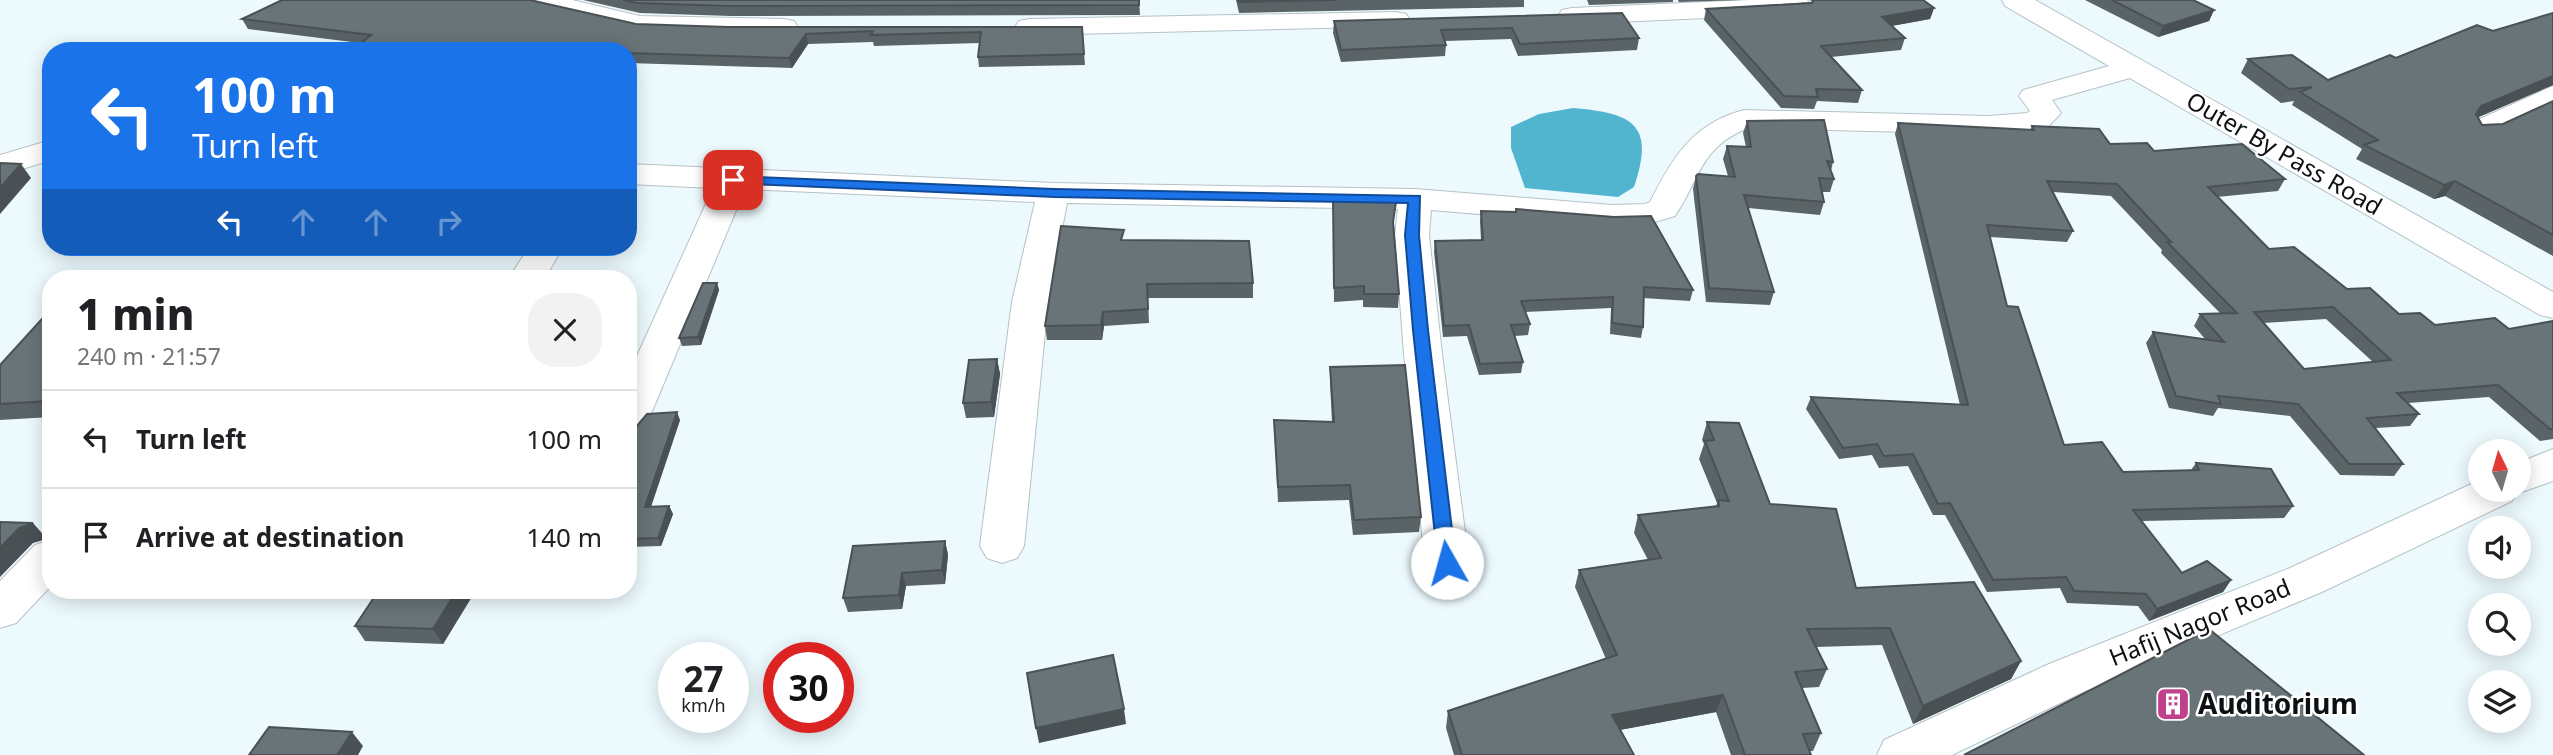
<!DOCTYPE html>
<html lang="en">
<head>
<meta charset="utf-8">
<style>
  body { margin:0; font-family:"Noto Sans",sans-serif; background:#f2f2f2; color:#202124; height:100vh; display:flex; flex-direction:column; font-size:26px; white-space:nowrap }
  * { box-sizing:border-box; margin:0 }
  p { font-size:23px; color:#757577 }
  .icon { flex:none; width:38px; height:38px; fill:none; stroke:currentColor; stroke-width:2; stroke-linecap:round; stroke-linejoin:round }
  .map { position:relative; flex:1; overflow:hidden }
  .details { position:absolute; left:42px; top:270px; width:595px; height:329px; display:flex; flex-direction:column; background:#fff; border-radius:28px; box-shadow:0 4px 18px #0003 }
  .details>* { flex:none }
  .top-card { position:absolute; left:42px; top:42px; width:595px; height:214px; border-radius:28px; box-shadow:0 4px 18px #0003; background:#1a73e8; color:#fff; overflow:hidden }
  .needle { width:46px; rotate:355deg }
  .tools { position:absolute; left:2468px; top:439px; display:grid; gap:14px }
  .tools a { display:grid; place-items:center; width:63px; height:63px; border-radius:50%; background:#fff; box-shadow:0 4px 18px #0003; font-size:35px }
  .speed { position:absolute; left:658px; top:642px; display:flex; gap:14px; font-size:35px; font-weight:700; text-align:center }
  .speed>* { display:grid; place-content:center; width:91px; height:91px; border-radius:50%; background:#fff; box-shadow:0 4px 18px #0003; line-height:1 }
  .speed small { font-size:18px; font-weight:400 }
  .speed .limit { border:10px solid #d22; background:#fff; color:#111 }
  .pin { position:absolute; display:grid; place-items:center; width:60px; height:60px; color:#fff; margin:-30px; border-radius:14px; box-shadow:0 4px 10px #0006 }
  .me { position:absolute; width:77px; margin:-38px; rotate:353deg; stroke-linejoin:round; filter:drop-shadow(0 0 5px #0008) }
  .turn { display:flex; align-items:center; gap:24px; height:147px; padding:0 35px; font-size:32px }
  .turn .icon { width:91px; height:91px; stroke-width:2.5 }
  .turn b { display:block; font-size:49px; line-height:60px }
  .lanes { display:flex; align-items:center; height:66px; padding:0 35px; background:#0003; justify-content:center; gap:35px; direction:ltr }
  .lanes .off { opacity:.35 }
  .round { display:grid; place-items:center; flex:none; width:74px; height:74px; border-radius:28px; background:#f2f2f2 }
  .overview { display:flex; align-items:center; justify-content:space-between; height:119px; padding:0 35px }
  h1 { font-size:42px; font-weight:800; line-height:52px }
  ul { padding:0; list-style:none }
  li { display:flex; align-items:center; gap:21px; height:98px; padding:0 35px; border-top:2px solid #e0e0e0 }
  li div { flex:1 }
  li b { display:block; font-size:26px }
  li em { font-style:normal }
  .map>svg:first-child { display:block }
  .water { fill:#52b5cf }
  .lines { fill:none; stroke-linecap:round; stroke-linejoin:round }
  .minor-casing { stroke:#b5c2c6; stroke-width:2 }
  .major-casing { stroke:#b5c2c6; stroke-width:2 }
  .minor { fill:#fff; fill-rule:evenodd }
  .major { fill:#fff; fill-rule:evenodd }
  .wall { fill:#5a6467; fill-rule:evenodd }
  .shaded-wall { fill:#4a5154 }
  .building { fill:#697478; stroke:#4a5154; stroke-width:2; fill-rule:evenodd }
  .route { fill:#1a73e8; stroke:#114b97; stroke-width:2 }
  .labels { text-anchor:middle; stroke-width:5; stroke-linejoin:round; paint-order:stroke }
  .street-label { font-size:24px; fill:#0d1113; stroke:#fff }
  .near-poi-label { font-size:28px; font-weight:bold; fill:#0d1113; stroke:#fff; text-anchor:start }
</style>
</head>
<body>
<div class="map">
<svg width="2553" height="755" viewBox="0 0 2553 755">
  <rect width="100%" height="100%" fill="#ecfafe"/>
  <path class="water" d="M1573,108c61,5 82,17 61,79l-16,10 -93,-9 -14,-40v-21l28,-13z"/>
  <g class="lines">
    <g class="minor-casing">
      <g id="minor">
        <polygon points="524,0 572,0 640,16 784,19 794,21 798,27 794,33 784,35 640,32 527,6"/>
        <polygon points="1749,0 1807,0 1812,6 1808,12 1798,14 1572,24 1562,22 1558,16 1562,10 1572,8"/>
        <polygon points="1396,12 1406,14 1410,20 1406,26 1029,35 1019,33 1015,27 1019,21 1029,19"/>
        <path d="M2134,59l10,3 5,6 -5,6 -92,26 9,13 -15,16 -57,5 -241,-6c-48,19 -48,51 -73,88l-27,8 -36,1 -181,-15 -2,25 13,119 27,209 -6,12 -16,5 -16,-5 -6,-12 -21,-209 -9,-119 3,-26 -331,-6 -19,99 -24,244 -7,12 -15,5 -15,-5 -7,-12 32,-244 23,-100 -290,-13 -97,232 -6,10 -14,4v-59l85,-188 -85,-4v-20l425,19 362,6 197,16 33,-1 5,-2c22,-44 43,-79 94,-92l245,6 38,-3 3,-2 -11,-15 4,-6z"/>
        <path d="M2553,86v21c-23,11 -54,35 -80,29l-4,-7 4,-7z"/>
        <polygon points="51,140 51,160 0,176 0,155"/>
        <polygon points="529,247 563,247 545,278 509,278"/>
        <polygon points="2553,449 2553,481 2516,494 2512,501 2322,592 2083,692 1952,755 1877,755 1884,740 2049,664 2290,568 2480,480 2480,490 2518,490 2518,463"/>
        <polygon points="51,540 51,586 16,623 0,628 0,581 35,545"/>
      </g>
    </g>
    <g class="major-casing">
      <polygon id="major" points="2002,0 2035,0 2553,292 2553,318 2540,315 2005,6"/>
    </g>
    <use href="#minor" class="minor"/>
    <use href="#major" class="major"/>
  </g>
  <g class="wall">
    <polygon points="583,0 1139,0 1140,15 731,16 640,13"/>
    <polygon points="1236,0 1524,0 1524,7 1239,13"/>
    <polygon points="1587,0 1673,0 1673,2 1589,5"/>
    <polygon points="1678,0 1743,0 1679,2"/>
    <polygon points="1810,0 1923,0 1934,8 1930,19 1892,26 1905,38 1901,50 1831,57 1862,90 1858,103 1817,101 1814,109 1781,108 1704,20 1706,9 1812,2"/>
    <polygon points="2085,0 2193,0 2214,10 2209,21 2158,37"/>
    <polygon points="1622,13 1639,38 1637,50 1518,56 1511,39 1445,41 1446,45 1445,56 1341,62 1333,33 1334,21"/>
    <polygon points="2553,13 2553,85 2478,117 2482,125 2503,124 2553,101 2553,256 2445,196 2434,199 2356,159 2362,149 2292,105 2294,101 2281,103 2241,73 2248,59 2328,80 2396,58"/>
    <polygon points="242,19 636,24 728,27 1082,27 1085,65 979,67 978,57 980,43 874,46 873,42 808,44 792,68 628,63 628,51 360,43 248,29"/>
    <polygon points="1747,121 1833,162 1831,171 1834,179 1830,192 1822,192 1824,202 1820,215 1748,208 1774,292 1770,305 1706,302 1693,189 1696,176 1728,176 1723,159 1727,146 1746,147 1743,133"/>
    <path d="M1898,123l132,7 2,-4 78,18 44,7 131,28 -7,12 -61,6 52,52 130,65 36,11 74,4 44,-8v118l-13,2 -51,-44 -81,6 11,11 -9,12 -34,2 27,36 -9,12 -54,-1 -50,-59 -72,-8 -5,8 -44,-8 -23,-65 7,-11 52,7 -11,-13 6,-12 20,-1 -59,-60 1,-3 -51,-54 -58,-4 20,39 -6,11 -77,-5 17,69 57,139 59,27 68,-2 5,-7 97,43 -9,12 -142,3 40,52 49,7 -8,12 -74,29 -11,-15 -71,-3 -7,-15 -73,4 -42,-77h-12l-25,-49 -29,2 -7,-13 -33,4 -33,-50 5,-12 149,8 -65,-271zM2326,319l47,43 -69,7 -41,-46z"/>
    <polygon points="1333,197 1394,225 1399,294 1398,308 1363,307 1363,300 1334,302"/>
    <polygon points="1481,211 1693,290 1690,301 1643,298 1643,327 1641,338 1610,334 1611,308 1525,312 1530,324 1528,335 1514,336 1523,362 1521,373 1479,375 1467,336 1443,337 1434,252 1435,241 1481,240 1480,221"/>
    <polygon points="1125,240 1253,283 1253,298 1148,298 1149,323 1104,326 1102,340 1047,340 1045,326"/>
    <polygon points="717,283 719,290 701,345 682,346 679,338"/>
    <polygon points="51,309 51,417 0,420 0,365"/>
    <polygon points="997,359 1000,374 994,417 966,418 963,403"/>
    <polygon points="1330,367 1421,517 1419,532 1353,535 1349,500 1278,502 1274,420 1332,422 1330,382"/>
    <polygon points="680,420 651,507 669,506 673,514 661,546 628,547 628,448"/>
    <polygon points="1707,422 1770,504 1856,588 2021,661 2011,679 1913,724 1882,645 1816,647 1827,669 1819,687 1802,688 1821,733 1813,751 1810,751 1811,755 1731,755 1716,712 1620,730 1634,755 1454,755 1446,728 1448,711 1606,659 1575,587 1579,570 1648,560 1634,533 1638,515 1716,507 1717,503 1699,459 1704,444 1702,440"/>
    <polygon points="945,541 948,555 945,584 906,586 902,609 848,612 843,598"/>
    <polygon points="230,590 308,590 305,594"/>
    <polygon points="476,590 443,644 365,641 355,626"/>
  </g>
  <g class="shaded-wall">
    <polygon points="1934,8 1930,19 1879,28 1882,17"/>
    <polygon points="2214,10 2209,21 2158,37 2163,26"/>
    <polygon points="806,34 808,44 792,68 789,58"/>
    <polygon points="2553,76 2553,85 2472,120 2481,106"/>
    <polygon points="21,164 31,178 0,214 0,188"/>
    <polygon points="2455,181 2445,196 2434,199 2444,185"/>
    <polygon points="717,283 719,290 701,345 698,337"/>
    <polygon points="1103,312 1104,326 1102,340 1101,325"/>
    <polygon points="997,359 1000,374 994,417 991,402"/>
    <polygon points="677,412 680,420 648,515 645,507"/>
    <polygon points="669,506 673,514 661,546 658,538"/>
    <polygon points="33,523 47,539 33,543 0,577 0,548 19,528"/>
    <polygon points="945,541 948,555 945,584 942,570"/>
    <polygon points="902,573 906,586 902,609 899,595"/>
    <polygon points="2231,580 2223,592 2149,621 2157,609"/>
    <polygon points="457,590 476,590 443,644 433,629"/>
    <polygon points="2021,661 2011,679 1913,724 1923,706"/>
    <polygon points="1723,695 1716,712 1608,732 1612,715"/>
    <polygon points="1124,709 1126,724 1039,743 1036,728"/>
    <polygon points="352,732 363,746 358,755 337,755"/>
  </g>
  <g class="building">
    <polygon points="282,0 530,0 636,24 728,27 1082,27 1084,54 978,57 981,32 871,35 873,31 806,34 789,58 628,53 628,51 351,51 371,35 242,19"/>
    <polygon points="623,0 1139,0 1139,5 728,6 637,3"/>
    <polygon points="1238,0 1336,0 1239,2"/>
    <polygon points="1814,0 1923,0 1934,8 1882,17 1905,38 1821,46 1862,90 1816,89 1818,97 1784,96 1706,9 1812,3"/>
    <polygon points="2112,0 2193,0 2214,10 2163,26"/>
    <polygon points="1622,13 1639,38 1520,44 1512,28 1441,30 1446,45 1341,50 1334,21"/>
    <polygon points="2553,13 2553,76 2481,106 2476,114 2482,125 2503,124 2553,101 2553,235 2455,181 2444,185 2364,145 2378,140 2300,92 2312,87 2289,89 2248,59 2292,55 2328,80 2390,55 2396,58 2477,25 2493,31"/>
    <polygon points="1824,120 1833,162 1827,161 1834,179 1819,178 1824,202 1744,195 1774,292 1709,288 1696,176 1698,174 1735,177 1727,146 1751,147 1747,121"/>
    <path d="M1898,123l136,7 -2,-4 67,3 11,15 37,-1 7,8 88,-7 43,35 -77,8 61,62 25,-2 53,42 23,-1 29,26 21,-1 15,12 60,-7 14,11 44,-8v108h-3l-52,-44 -101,8 22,21 -52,4 36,46h-54l-51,-60 -80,-8 3,8 -45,-8 -23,-64 71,10 -24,-28 37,-1 -70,-71h4l-54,-58 -70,-3 26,50 -86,-6 20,81 11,1 46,138 38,-3 21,30 76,-2 -3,-7 75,6 22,37 -160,4 49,63 25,-12 24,19 -74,29 -11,-15 -72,-3 -8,-14 -73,3 -43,-77 -12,1 -25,-50 -29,2 -7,-12 -34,4 -32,-51 157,8zM2333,307l58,53 -87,9 -50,-57z"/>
    <polygon points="0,163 21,164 0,188"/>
    <polygon points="1333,197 1396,202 1393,222 1399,294 1364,294 1364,286 1334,288"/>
    <polygon points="1516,209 1614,217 1651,216 1693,290 1644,287 1643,327 1612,323 1613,297 1521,301 1530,324 1511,325 1523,362 1480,364 1469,325 1444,326 1435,241 1483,240 1481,211 1516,212"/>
    <polygon points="1061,226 1124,230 1121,240 1249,241 1253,283 1147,284 1148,309 1103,312 1101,325 1045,326"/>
    <polygon points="703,283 717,283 698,337 679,338"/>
    <polygon points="51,309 51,399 49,401 0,404 0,365"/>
    <polygon points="997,359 991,402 963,403 969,360"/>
    <polygon points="1405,365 1421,517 1354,520 1350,485 1278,487 1274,420 1334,422 1330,367"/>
    <polygon points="677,412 645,507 669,506 658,538 628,539 628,448 636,427 647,414"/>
    <polygon points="1707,422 1739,423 1770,504 1836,509 1856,588 1974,582 2021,661 1923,706 1890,628 1807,629 1827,669 1795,672 1821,733 1803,734 1811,755 1745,755 1723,695 1612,715 1634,755 1462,755 1448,711 1617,655 1579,570 1661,558 1638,515 1719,506 1718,500 1729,501 1705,441 1714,440"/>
    <polygon points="0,522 33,523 19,528 0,548"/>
    <polygon points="945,541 942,570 902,573 899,595 843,598 853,546"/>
    <polygon points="379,590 457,590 433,629 355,626"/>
    <polygon points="2209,629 2364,755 1964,755"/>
    <polygon points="1113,655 1124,709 1036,728 1027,673"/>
    <polygon points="269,727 352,732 337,755 249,755"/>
  </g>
  <polygon class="route" points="733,176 1054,189 1420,196 1419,235 1428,330 1456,563 1447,570 1438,563 1413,330 1405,235 1408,203 1054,197 728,183 726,180"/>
  <defs>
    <g id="building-square" transform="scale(1.75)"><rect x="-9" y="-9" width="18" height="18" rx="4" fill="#c0408b" stroke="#fff"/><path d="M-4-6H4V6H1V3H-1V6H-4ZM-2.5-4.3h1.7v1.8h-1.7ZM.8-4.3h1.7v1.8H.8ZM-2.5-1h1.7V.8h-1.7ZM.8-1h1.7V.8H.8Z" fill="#fff"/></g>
  </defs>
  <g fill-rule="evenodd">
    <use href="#building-square" x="2173" y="704"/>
  </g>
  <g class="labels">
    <g class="street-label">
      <text transform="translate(2284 154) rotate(30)" y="8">Outer By Pass Road</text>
      <text transform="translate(2200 623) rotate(-22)" y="8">Hafij Nagor Road</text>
    </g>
    <g class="near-poi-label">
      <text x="2198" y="714">Auditorium</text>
    </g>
  </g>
</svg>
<div class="tools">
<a><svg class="needle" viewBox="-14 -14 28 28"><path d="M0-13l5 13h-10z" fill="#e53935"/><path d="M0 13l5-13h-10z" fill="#757577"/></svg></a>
<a><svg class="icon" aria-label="sound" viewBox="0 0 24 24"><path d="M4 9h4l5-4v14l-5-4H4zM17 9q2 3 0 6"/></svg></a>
<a><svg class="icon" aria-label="search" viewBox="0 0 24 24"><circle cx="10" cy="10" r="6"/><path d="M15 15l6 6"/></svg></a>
<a><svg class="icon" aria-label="layers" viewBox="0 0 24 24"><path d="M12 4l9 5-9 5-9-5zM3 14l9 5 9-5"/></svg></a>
</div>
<div class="speed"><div>27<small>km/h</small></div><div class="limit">30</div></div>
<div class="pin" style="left:733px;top:180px;background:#d93025"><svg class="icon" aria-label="arrive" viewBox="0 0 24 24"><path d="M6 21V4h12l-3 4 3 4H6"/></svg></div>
<svg class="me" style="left:1447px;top:563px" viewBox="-20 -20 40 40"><circle r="19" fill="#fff"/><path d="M0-13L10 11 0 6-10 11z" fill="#1a73e8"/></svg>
<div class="top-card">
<div class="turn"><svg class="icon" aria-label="left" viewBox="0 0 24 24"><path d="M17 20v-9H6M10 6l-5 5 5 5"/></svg><div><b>100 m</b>Turn left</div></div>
<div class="lanes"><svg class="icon" aria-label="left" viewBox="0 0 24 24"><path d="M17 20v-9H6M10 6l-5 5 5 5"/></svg><svg class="icon off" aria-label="ahead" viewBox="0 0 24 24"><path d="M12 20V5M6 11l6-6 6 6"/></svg><svg class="icon off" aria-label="ahead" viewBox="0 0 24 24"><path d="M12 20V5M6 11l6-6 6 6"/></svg><svg class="icon off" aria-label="right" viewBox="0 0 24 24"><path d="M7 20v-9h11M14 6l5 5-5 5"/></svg></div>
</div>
<section class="details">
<div class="overview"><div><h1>1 min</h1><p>240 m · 21:57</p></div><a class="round"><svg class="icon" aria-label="close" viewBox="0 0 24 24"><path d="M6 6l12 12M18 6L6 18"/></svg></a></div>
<ul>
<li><svg class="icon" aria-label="left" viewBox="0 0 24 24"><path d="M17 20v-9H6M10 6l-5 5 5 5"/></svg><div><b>Turn left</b></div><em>100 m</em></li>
<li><svg class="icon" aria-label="arrive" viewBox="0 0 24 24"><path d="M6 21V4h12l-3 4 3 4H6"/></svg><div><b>Arrive at destination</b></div><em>140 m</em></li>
</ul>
</section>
</div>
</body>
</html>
